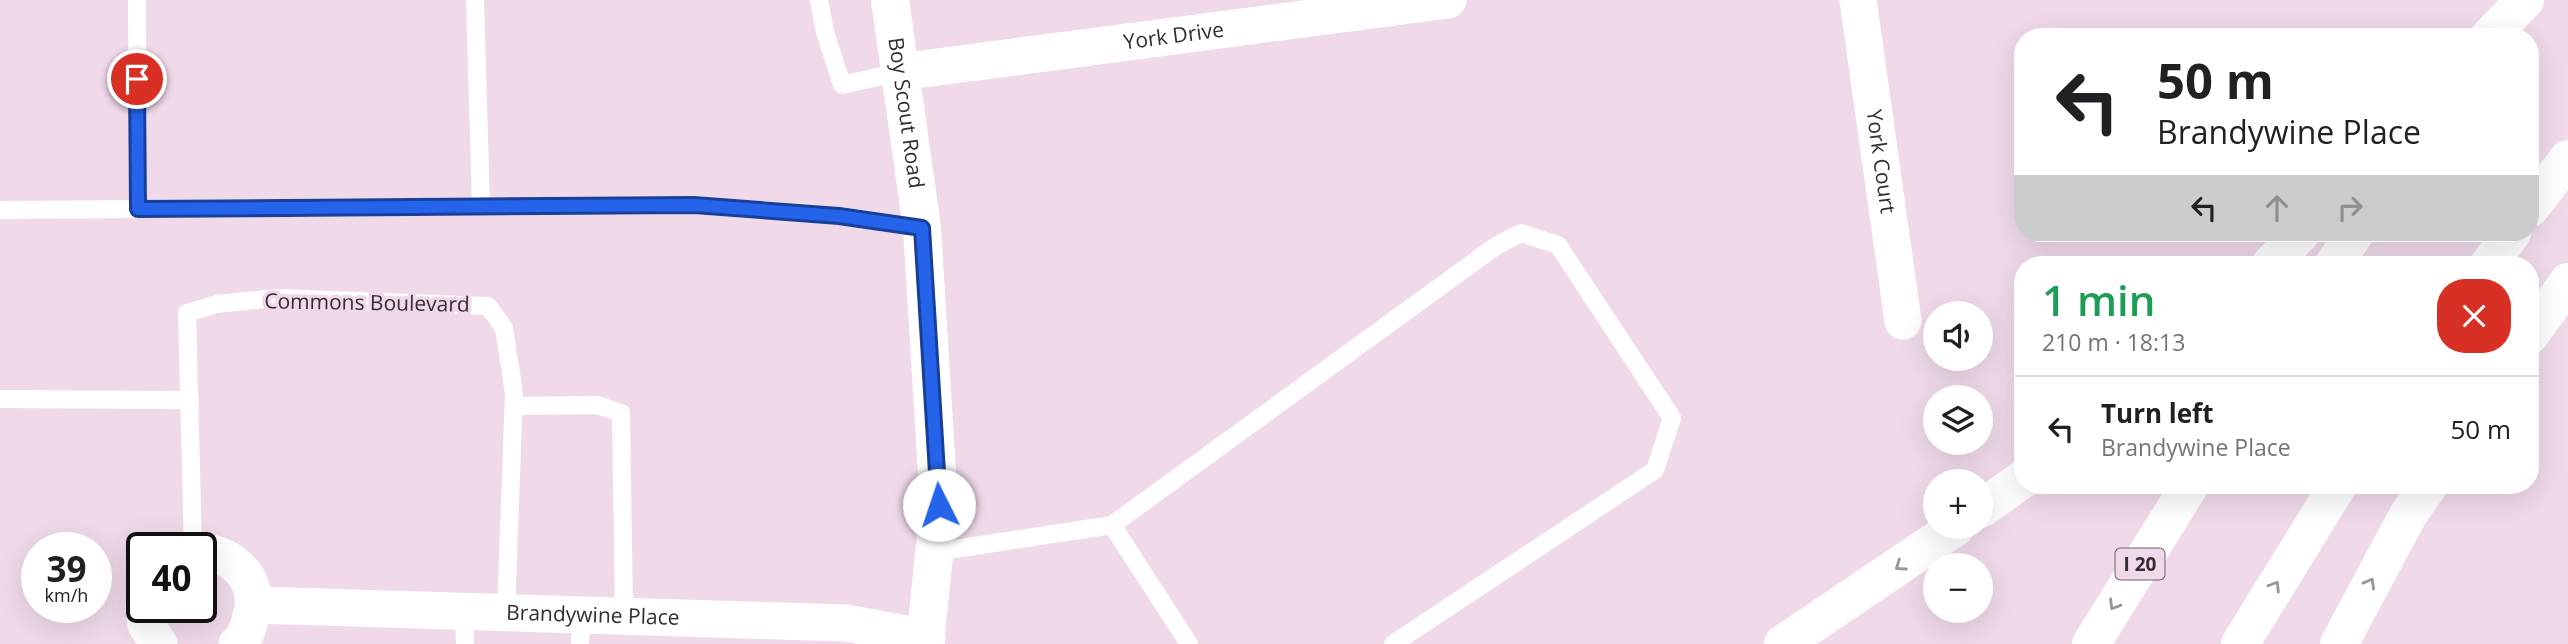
<!DOCTYPE html>
<html lang="en">
<head>
<meta charset="utf-8">
<style>
  body { margin:0; font-family:"Open Sans",sans-serif; background:#f2f2f2; color:#202124; height:100vh; display:flex; flex-direction:column; font-size:26px; white-space:nowrap }
  * { box-sizing:border-box; margin:0 }
  p { font-size:23px; color:#757577 }
  .icon { flex:none; width:38px; height:38px; fill:none; stroke:currentColor; stroke-width:2; stroke-linecap:round; stroke-linejoin:round }
  .map { position:relative; flex:1; overflow:hidden }
  .panel { position:absolute; left:2014px; top:256px; width:525px; height:238px; display:flex; flex-direction:column; background:#fff; border-radius:28px; box-shadow:0 7px 28px #0002 }
  .panel>* { flex:none }
  .hud { position:absolute; left:2014px; top:28px; width:525px; height:214px; border-radius:28px; box-shadow:0 7px 28px #0002; background:#fff; color:#202124; overflow:hidden }
  .tools { position:absolute; left:1923px; top:301px; display:grid; gap:14px }
  .tools a { display:grid; place-items:center; width:70px; height:70px; border-radius:50%; background:#fff; box-shadow:0 7px 28px #0002; font-size:35px }
  .speed { position:absolute; left:21px; top:532px; display:flex; gap:14px; font-size:35px; font-weight:700; text-align:center }
  .speed>* { display:grid; place-content:center; width:91px; height:91px; border-radius:50%; background:#fff; box-shadow:0 7px 28px #0002; line-height:1 }
  .speed small { font-size:18px; font-weight:400 }
  .speed .limit { border:4px solid #111; border-radius:10px; background:#fff; color:#111 }
  .pin { position:absolute; display:grid; place-items:center; width:60px; height:60px; color:#fff; margin:-30px; border:4px solid #fff; border-radius:50%; box-shadow:0 2px 7px #0007 }
  .me { position:absolute; width:77px; margin:-38px; rotate:356deg; stroke-linejoin:round; filter:drop-shadow(0 0 5px #0008) }
  .turn { display:flex; align-items:center; gap:24px; height:147px; padding:0 28px; font-size:32px }
  .turn .icon { width:91px; height:91px; stroke-width:2.5 }
  .turn b { display:block; font-size:49px; line-height:60px }
  .lanes { display:flex; align-items:center; height:66px; padding:0 28px; background:#0003; justify-content:center; gap:35px; direction:ltr }
  .lanes .off { opacity:.35 }
  .round { display:grid; place-items:center; flex:none; width:74px; height:74px; border-radius:28px; background:#f2f2f2 }
  .head { display:flex; align-items:center; justify-content:space-between; height:119px; padding:0 28px }
  h1 { font-size:42px; font-weight:600; line-height:52px; color:#1e9e55 }
  ul { padding:0; list-style:none }
  li { display:flex; align-items:center; gap:21px; height:105px; padding:0 28px; border-top:2px solid #e0e0e0 }
  li div { flex:1 }
  li b { display:block; font-size:26px }
  li em { font-style:normal }
  .map>svg:first-child { display:block }
  .lines { fill:none; stroke-linecap:round; stroke-linejoin:round }
  .lane { stroke:#fff; stroke-width:18 }
  .street { stroke:#fff; stroke-width:37 }
  .secondary { stroke:#fff; stroke-width:38 }
  .highway { stroke:#fff; stroke-width:38 }
  .oneway { stroke:#9a9698 }
  .route-casing { stroke:#184099; stroke-width:18 }
  .route { stroke:#2563eb; stroke-width:12 }
  .labels { text-anchor:middle; stroke-width:7; stroke-linejoin:round; paint-order:stroke }
  .shield { fill:#f0daea; stroke:#6d6069; stroke-width:2 }
  .shield-label { font-size:19px; font-weight:bold; fill:#352c32 }
  .street-label { font-size:21px; fill:#352c32; stroke:#f0daea }
</style>
</head>
<body>
<div class="map">
<svg width="2568" height="644" viewBox="0 0 2568 644">
  <rect width="100%" height="100%" fill="#f0daea"/>
  <g class="lines">
    <g class="lane">
      <polyline points="137,0 138,209"/>
      <polyline points="475,0 481,206"/>
      <polyline points="819,0 825,32 842,85 900,72"/>
      <polyline points="0,210 694,205 840,216 922,228"/>
      <polyline points="0,399 190,400"/>
      <polyline points="514,406 597,405 621,413 624,616"/>
      <polyline points="1112,525 1189,644"/>
      <polyline points="193,548 187,313 217,304 276,298 488,306 504,328 514,393 506,613"/>
      <polyline points="935,552 1112,525 1496,246 1521,233 1558,245 1672,418 1655,470 1393,644"/>
      <polyline points="464,611 465,644"/>
      <polyline points="580,644 581,615"/>
    </g>
    <g class="street">
      <path id="s1" d="M1858,0l45,321"/>
      <path id="s2" d="M900,72l548,-72"/>
      <path d="M201,551c37,5 61,32 49,69 -3,10 -5,18 -13,24"/>
      <path id="s3" d="M255,605l591,18 81,15"/>
      <polyline points="144,607 146,625 159,644"/>
    </g>
    <path class="secondary" id="s4" d="M890,0l32,228 17,277 -14,139"/>
    <g class="highway">
      <polyline points="2489,37 2525,0"/>
      <polyline points="2530,208 2568,159"/>
      <polyline points="2271,264 2301,233"/>
      <polyline points="2334,264 2355,233"/>
      <polyline points="2489,264 2512,233"/>
      <polyline points="2530,335 2568,282"/>
      <polyline points="1981,509 2023,479"/>
      <polyline points="1783,644 1956,527"/>
      <polyline points="2091,644 2190,485"/>
      <polyline points="2240,644 2338,485"/>
      <polyline points="2339,644 2408,515 2429,485"/>
    </g>
  </g>
  <defs><path id="oneway-chevron" d="M-2-3.5L2.5 0L-2 3.5" fill="none" stroke-width="1.6" stroke-linecap="round" stroke-linejoin="round" transform="scale(1.75)"/></defs>
  <g class="oneway">
    <use href="#oneway-chevron" transform="translate(1900 566) rotate(145)"/>
    <use href="#oneway-chevron" transform="translate(2370 583) rotate(-61)"/>
    <use href="#oneway-chevron" transform="translate(2275 586) rotate(-58)"/>
    <use href="#oneway-chevron" transform="translate(2114 605) rotate(121)"/>
  </g>
  <g class="lines">
    <g class="route-casing">
      <polyline id="route" points="137,79 138,209 694,205 839,216 922,228 939,505"/>
    </g>
    <use href="#route" class="route"/>
  </g>
  <g class="labels">
    <rect class="shield" x="2115.5" y="548.5" width="49" height="31" rx="5"/>
    <g class="shield-label">
      <text x="2140" y="571">I 20</text>
    </g>
    <g class="street-label">
      <text dy="7" stroke="none"><textPath href="#s2" startOffset="276">York Drive</textPath></text>
      <text dy="7" stroke="none"><textPath href="#s4" startOffset="114">Boy Scout Road</textPath></text>
      <text dy="7" stroke="none"><textPath href="#s1" startOffset="163">York Court</textPath></text>
      <text transform="translate(367 303) rotate(1)" y="7">Commons Boulevard</text>
      <text dy="7" stroke="none"><textPath href="#s3" startOffset="338">Brandywine Place</textPath></text>
    </g>
  </g>
</svg>
<div class="tools">
<a><svg class="icon" aria-label="sound" viewBox="0 0 24 24"><path d="M4 9h4l5-4v14l-5-4H4zM17 9q2 3 0 6"/></svg></a>
<a><svg class="icon" aria-label="layers" viewBox="0 0 24 24"><path d="M12 4l9 5-9 5-9-5zM3 14l9 5 9-5"/></svg></a>
<a>+</a>
<a>−</a>
</div>
<div class="speed"><div>39<small>km/h</small></div><div class="limit">40</div></div>
<div class="pin" style="left:137px;top:79px;background:#d93025"><svg class="icon" aria-label="arrive" viewBox="0 0 24 24"><path d="M6 21V4h12l-3 4 3 4H6"/></svg></div>
<svg class="me" style="left:939px;top:505px" viewBox="-20 -20 40 40"><circle r="19" fill="#fff"/><path d="M0-13L10 11 0 6-10 11z" fill="#2563eb"/></svg>
<div class="hud">
<div class="turn"><svg class="icon" aria-label="left" viewBox="0 0 24 24"><path d="M17 20v-9H6M10 6l-5 5 5 5"/></svg><div><b>50 m</b>Brandywine Place</div></div>
<div class="lanes"><svg class="icon" aria-label="left" viewBox="0 0 24 24"><path d="M17 20v-9H6M10 6l-5 5 5 5"/></svg><svg class="icon off" aria-label="ahead" viewBox="0 0 24 24"><path d="M12 20V5M6 11l6-6 6 6"/></svg><svg class="icon off" aria-label="right" viewBox="0 0 24 24"><path d="M7 20v-9h11M14 6l5 5-5 5"/></svg></div>
</div>
<section class="panel">
<div class="head"><div><h1>1 min</h1><p>210 m · 18:13</p></div><a class="round" style="background:#d93025;color:#fff"><svg class="icon" aria-label="close" viewBox="0 0 24 24"><path d="M6 6l12 12M18 6L6 18"/></svg></a></div>
<ul>
<li><svg class="icon" aria-label="left" viewBox="0 0 24 24"><path d="M17 20v-9H6M10 6l-5 5 5 5"/></svg><div><b>Turn left</b><p>Brandywine Place</p></div><em>50 m</em></li>
</ul>
</section>
</div>
</body>
</html>
